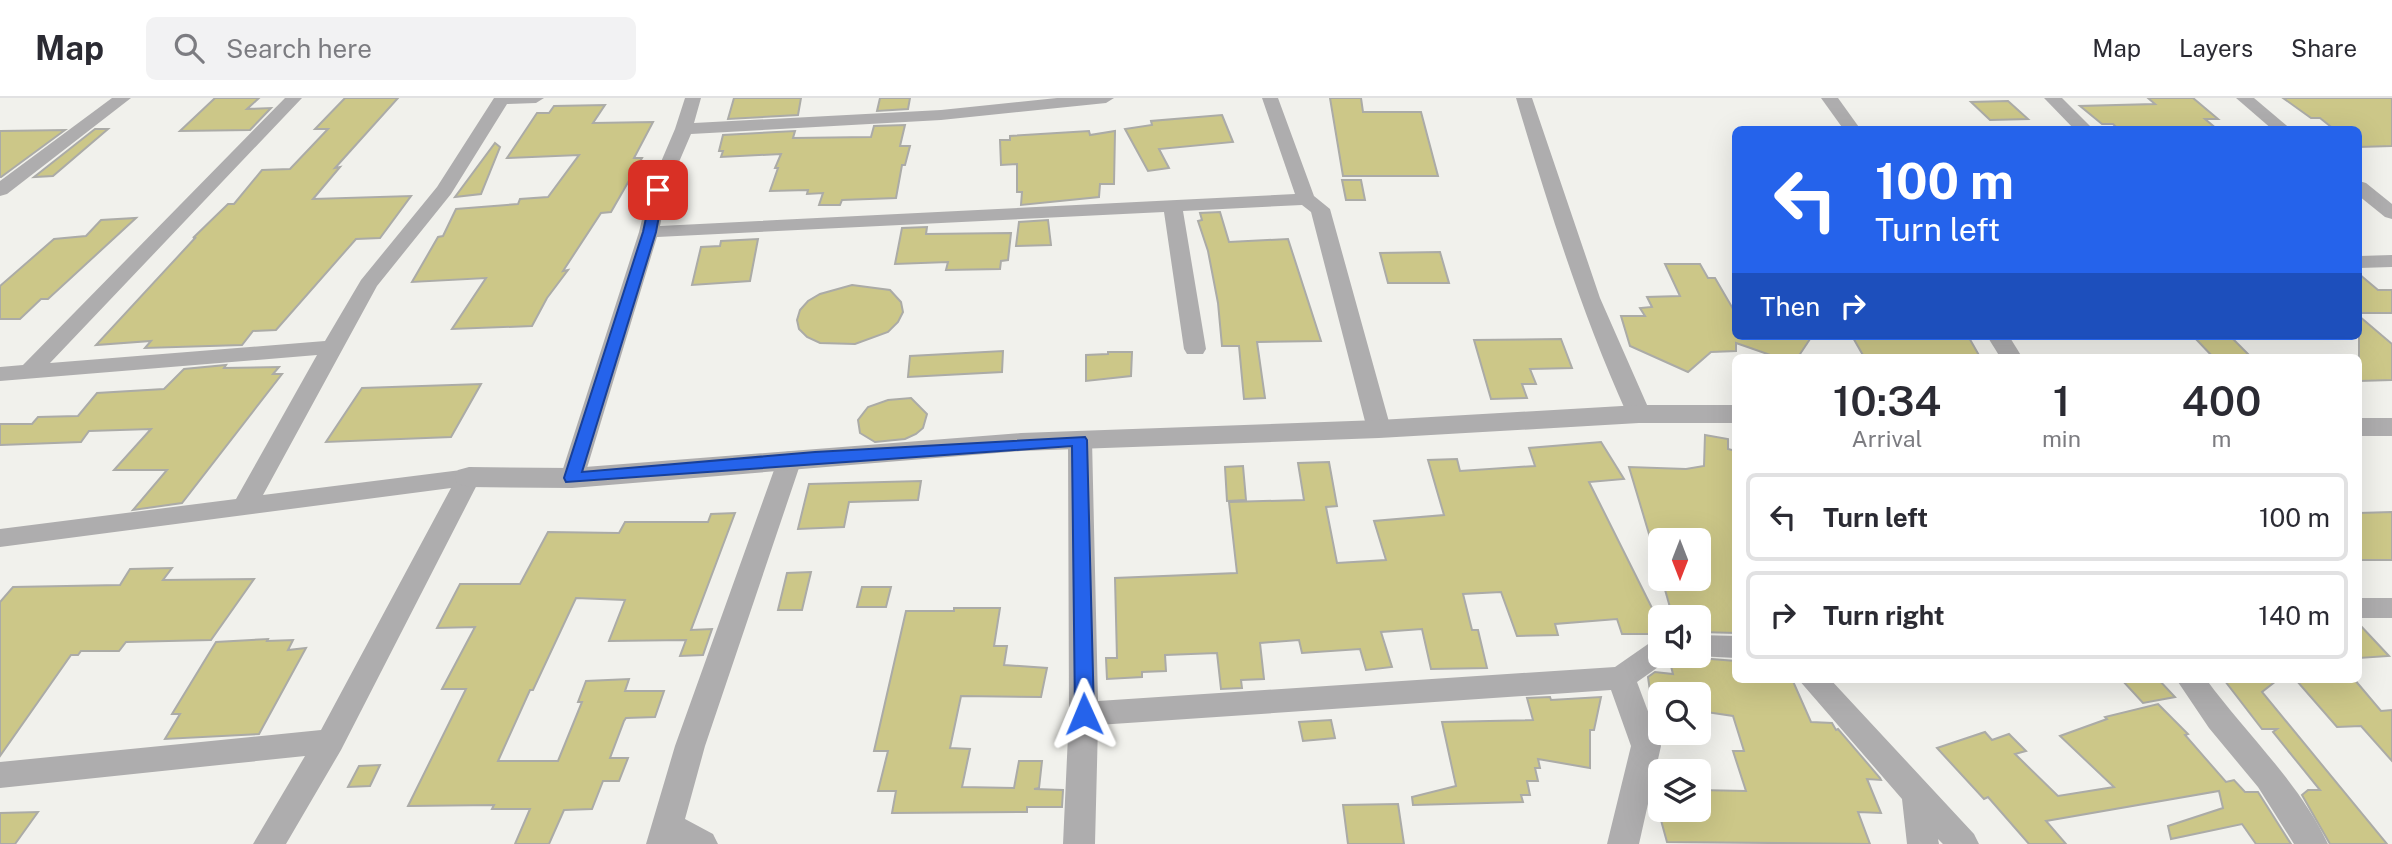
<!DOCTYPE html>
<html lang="en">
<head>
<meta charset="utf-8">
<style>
  body { margin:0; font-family:"Public Sans",sans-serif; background:#f2f2f3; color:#2b2b33; height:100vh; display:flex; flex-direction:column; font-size:26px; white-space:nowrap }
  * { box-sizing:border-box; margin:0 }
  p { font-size:23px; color:#7c7c81 }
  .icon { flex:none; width:38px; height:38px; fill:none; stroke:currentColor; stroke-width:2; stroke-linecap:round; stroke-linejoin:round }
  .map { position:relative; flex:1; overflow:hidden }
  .drawer { position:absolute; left:1732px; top:256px; width:630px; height:329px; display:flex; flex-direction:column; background:#fff; border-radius:10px; box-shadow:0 7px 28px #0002 }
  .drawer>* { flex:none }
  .banner { position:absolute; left:1732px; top:28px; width:630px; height:214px; border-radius:10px; box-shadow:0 7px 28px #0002; background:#2563eb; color:#fff; overflow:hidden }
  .needle { width:46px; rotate:180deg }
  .tools { position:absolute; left:1648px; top:430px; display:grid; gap:14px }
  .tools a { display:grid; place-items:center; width:63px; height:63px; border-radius:10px; background:#fff; box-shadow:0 7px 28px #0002; font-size:35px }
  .pin { position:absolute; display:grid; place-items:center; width:60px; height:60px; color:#fff; margin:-30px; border-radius:14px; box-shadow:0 4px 10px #0006 }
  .me { position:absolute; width:77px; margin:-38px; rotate:359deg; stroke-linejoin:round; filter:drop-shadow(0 0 5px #0008) }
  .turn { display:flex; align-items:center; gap:24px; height:147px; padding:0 28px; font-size:32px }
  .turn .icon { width:91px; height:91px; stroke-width:2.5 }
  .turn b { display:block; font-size:49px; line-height:60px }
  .then { display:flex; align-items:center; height:66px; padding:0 28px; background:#0003; gap:14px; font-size:26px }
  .eta { display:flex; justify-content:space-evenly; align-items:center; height:119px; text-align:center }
  .eta b { font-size:42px; font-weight:600; line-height:49px }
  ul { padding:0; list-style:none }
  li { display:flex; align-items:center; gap:21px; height:88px; margin:0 14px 10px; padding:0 14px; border:4px solid #e1e1e2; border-radius:10px }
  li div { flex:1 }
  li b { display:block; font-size:26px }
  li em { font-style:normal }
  header { display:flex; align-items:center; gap:42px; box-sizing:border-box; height:98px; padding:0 35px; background:#fff; border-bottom:2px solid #e1e1e2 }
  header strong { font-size:33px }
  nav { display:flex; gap:38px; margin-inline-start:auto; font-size:24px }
  .search { width:490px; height:63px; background:#f2f2f3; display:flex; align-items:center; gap:18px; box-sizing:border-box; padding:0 24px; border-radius:10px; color:#7c7c81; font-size:26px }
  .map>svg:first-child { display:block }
  .building { fill:#ccc788; stroke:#ababa7; stroke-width:2 }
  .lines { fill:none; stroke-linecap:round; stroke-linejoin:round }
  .minor { fill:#aeadae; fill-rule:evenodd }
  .tertiary { fill:#aeadae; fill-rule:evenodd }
  .route { fill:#2563eb; stroke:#184099; stroke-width:2 }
</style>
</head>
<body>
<header>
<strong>Map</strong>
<div class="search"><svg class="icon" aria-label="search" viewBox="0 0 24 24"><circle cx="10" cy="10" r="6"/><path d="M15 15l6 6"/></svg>Search here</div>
<nav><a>Map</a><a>Layers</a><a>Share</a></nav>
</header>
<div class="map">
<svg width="2392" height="746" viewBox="0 0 2392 746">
  <rect width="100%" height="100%" fill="#f1f1ec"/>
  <g class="building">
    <polygon points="215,0 259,0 247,11 271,10 250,32 180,33"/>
    <polygon points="345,0 398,0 335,70 340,69 313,101 411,98 380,140 356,141 276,232 253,233 242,247 145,250 151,243 96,247 196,139 193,140 228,106 234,106 262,72 290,71 328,31 315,31"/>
    <polygon points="734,0 801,0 798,17 728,21"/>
    <polygon points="880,0 910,0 908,11 877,13"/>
    <polygon points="1330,0 1361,0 1363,14 1421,14 1438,78 1343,78"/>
    <polygon points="2148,0 2193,0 2218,21 2205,21 2218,32 2116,29 2113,26 2102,26 2080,8 2155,6"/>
    <polygon points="2283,0 2392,0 2392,48 2359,49 2359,32 2335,32 2320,20 2311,20"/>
    <polygon points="2008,3 2028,21 1990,22 1971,4"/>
    <polygon points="605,7 593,25 653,24 634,60 642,60 611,114 601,115 563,173 568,172 547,200 532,228 452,231 486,180 412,184 438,139 443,138 456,111 518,106 520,101 548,99 579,57 507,60 537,15 549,15 554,8"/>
    <polygon points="1222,17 1233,44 1159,51 1169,70 1148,73 1125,31 1152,27 1151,23"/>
    <polygon points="905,27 900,48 910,48 905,67 902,67 896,100 842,102 840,107 819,107 823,95 807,96 808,92 770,93 778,70 775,70 781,56 721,59 723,53 719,53 723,37 795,33 793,40 871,39 874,28"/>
    <polygon points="95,31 108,31 53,78 34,79"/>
    <polygon points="65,32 1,79 0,79 0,33"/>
    <polygon points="1089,33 1090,37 1115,33 1114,86 1100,86 1099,99 1021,107 1022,94 1017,94 1017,66 1001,67 1000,42 1010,42 1010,38"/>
    <polygon points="495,45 500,49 481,96 455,99"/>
    <polygon points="1342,82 1361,82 1365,102 1346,102"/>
    <polygon points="1220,114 1229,144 1288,141 1321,243 1257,244 1265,300 1244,301 1239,248 1222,248 1218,205 1208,153 1198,123 1202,122 1200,115"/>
    <polygon points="136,120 48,201 41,201 20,221 0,221 0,188 54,141 86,138 101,122"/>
    <polygon points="1048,122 1051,147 1016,148 1019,124"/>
    <polygon points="927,129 926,136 1011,135 1008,162 1001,163 1000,171 946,172 948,164 895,166 902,130"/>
    <polygon points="758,141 750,183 692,187 701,149 720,148 721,143"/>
    <polygon points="1440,154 1449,185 1388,185 1380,155"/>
    <polygon points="1665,166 1700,166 1708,180 1715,180 1736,216 1736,238 1812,238 1798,259 1776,259 1736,245 1736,253 1711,254 1688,274 1630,248 1621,218 1645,218 1640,210 1652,209 1647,199 1680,198"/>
    <polygon points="2359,176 2378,192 2392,192 2392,215 2359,215"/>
    <polygon points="852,187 890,192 901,204 903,214 898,224 888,234 855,246 820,245 807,239 799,231 797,222 800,212 808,203 820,196"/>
    <polygon points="2359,218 2392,246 2392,282 2359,283"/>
    <polygon points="1852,238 1968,238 1980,259 1864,259"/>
    <polygon points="2193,238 2230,238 2251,259 2213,259"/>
    <polygon points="1561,241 1572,270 1530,271 1536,286 1522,286 1527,300 1491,301 1474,242"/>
    <polygon points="1003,253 1002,274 908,279 910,258"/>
    <polygon points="1108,254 1132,254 1131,278 1086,283 1086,257 1108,256"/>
    <polygon points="226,267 224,270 279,269 273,276 282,276 182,405 133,412 167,372 114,372 151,331 89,333 81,344 0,347 0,326 32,326 38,319 78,318 97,295 164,291 184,271"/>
    <polygon points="481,286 451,339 326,344 362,290"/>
    <polygon points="911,300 927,316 923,330 916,336 905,341 875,344 860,335 858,322 868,309 888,302"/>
    <polygon points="1705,337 1728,341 1728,351 1736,353 1736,535 1700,534 1699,520 1673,520 1662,481 1699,481 1699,443 1661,443 1661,476 1629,369 1686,371 1704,368"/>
    <polygon points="1601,344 1624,381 1589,384 1661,528 1661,536 1622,536 1617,521 1555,526 1558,537 1517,538 1501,494 1463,496 1472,532 1478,532 1487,570 1431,571 1422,531 1381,534 1392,569 1366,572 1360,551 1302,555 1299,542 1260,545 1264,581 1241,582 1242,590 1221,591 1217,555 1165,557 1166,573 1142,574 1142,579 1107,581 1106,560 1117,560 1115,480 1237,475 1229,404 1304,402 1298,365 1329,364 1337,408 1326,409 1337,465 1386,462 1374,423 1444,417 1428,362 1457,361 1460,373 1535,368 1529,350"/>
    <polygon points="1243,368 1246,402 1227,403 1225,369"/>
    <polygon points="921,383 918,402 849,404 844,429 798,431 809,386"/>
    <polygon points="2392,414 2392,462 2359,462 2359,415"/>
    <polygon points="735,415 691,532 712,531 703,557 680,558 686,542 609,543 625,502 576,500 533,592 530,592 498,663 558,663 582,604 578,604 586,583 629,581 625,593 664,593 655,619 626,620 624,623 610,660 628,660 619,683 603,683 592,711 564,712 549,746 515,746 530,711 492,711 494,707 408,708 466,591 442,591 475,529 437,530 460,486 520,486 548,434 619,435 625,424 708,424 711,416"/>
    <polygon points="172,470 163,482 254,481 211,542 126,544 119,553 81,553 78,557 71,557 0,658 0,504 13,489 120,487 130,471"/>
    <polygon points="811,474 802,512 778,512 787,475"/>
    <polygon points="862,489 891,489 886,509 857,509"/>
    <polygon points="954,510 1000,510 994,548 1007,548 1004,567 1047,570 1041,599 961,598 950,650 970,651 962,689 1014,690 1019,663 1042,663 1039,690 1034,691 1063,692 1062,709 1027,709 1027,714 892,715 896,693 878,693 888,653 874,653 906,513 954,513"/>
    <polygon points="2359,526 2389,558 2359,560"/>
    <polygon points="268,541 267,543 293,542 288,552 306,550 259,636 165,641 180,616 172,616 216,544"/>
    <polygon points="1673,558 1736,563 1736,581 1792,581 1811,624 1832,625 1836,632 1838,631 1880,680 1881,682 1867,681 1881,715 1858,714 1870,746 1667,744 1659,715 1699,715 1699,692 1746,693 1733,653 1744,653 1733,618 1699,613 1699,597 1650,593 1648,579 1655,574 1673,576 1670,564"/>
    <polygon points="2121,581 2158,581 2175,599 2143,605"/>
    <polygon points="2354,581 2381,613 2392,612 2392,663 2361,628 2337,629 2296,582"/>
    <polygon points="2225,583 2276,583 2262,594 2387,746 2330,746 2302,697 2308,692 2320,692 2273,634 2277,631 2262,631"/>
    <polygon points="1550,599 1551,602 1601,599 1594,632 1590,632 1590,670 1538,661 1540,670 1535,670 1538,683 1527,683 1530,697 1521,697 1523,704 1413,707 1412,699 1456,688 1442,624 1533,622 1527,600"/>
    <polygon points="2158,606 2188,636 2185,637 2226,684 2234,682 2245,694 2258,694 2291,746 2256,746 2242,726 2171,741 2168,728 2223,710 2219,693 2046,723 2066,746 2029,746 1988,699 1984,701 1937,650 1985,634 1992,642 2009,636 2026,653 2015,656 2058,698 2114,689 2060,638 2107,621 2105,619"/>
    <polygon points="1331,622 1335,640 1303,643 1299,624"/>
    <polygon points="380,667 370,688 348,689 359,668"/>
    <polygon points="1398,706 1404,746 1348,746 1343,707"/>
    <polygon points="38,714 15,746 0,746 0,715"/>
  </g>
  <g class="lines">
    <g class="minor">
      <polygon points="112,0 131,0 7,96 0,98 0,83"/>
      <polygon points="285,0 302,0 50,265 325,243 361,182 437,89 494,0 544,0 536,5 507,6 451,96 377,188 263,397 469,371 478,373 481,379 341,652 286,746 253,746 305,658 0,690 0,664 321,632 451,390 0,449 0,431 236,401 317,257 0,283 0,269 23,267"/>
      <polygon points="685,0 701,0 694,25 941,12 1057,0 1114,0 1106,5 941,22 691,36 667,92 660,128 1295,96 1262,0 1278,0 1314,98 1330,111 1391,331 1387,336 1379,339 1371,336 1367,331 1311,114 1302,107 1183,113 1206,251 1203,256 1187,256 1184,251 1164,114 657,139 584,380 581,386 572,388 563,386 560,380 639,134 649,92 675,31"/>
      <path d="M1516,0h16l68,200 51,116 -4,5 -8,2 -8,-2 -4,-5c-46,-102 -79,-209 -111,-316z"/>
      <polygon points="1821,0 1838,0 1861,32 1844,32"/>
      <polygon points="2044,0 2062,0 2094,32 2075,32"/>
      <polygon points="2236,0 2254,0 2292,32 2273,32"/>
      <polygon points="2359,83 2366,85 2392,106 2392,121 2385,119 2359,98"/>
      <polygon points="2392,157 2392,169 2359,170 2359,158"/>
      <polygon points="1987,238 2009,238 2022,259 2000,259"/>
      <polygon points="1080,334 1088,336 1092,342 1098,603 1615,569 1651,544 1661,541 1661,558 1671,560 1637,584 1661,648 1639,746 1607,746 1631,648 1611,592 1098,627 1095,746 1063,746 1069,616 1068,342 1072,336"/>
      <polygon points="790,353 799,355 802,361 705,648 685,721 713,736 718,746 646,746 675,648 778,361 781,355"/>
      <rect x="2359" y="500" width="33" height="20"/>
      <polygon points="1699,537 1736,538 1736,560 1697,558"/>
      <polygon points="1798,581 1830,581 1974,736 1979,746 1943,746 1938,741 1939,746 1907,746 1902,701"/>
      <path d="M2176,581h30c40,55 93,103 122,165h-34l-36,-57 -49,-59z"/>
    </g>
    <g class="tertiary">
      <polygon points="1639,307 1736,307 1736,325 1639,325 1379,340 1021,353 572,390 469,389 458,386 454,379 458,372 469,369 572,370 1021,335 1379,322"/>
      <rect x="2359" y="320" width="33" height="18"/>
    </g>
  </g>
  <polygon class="route" points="658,88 664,92 656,134 582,374 815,354 1085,339 1087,342 1094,616 1091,621 1084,623 1078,621 1075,616 1072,348 566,384 564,380 643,134 652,92"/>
</svg>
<div class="tools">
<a><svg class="needle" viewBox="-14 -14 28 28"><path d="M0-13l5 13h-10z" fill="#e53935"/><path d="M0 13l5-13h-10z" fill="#7c7c81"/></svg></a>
<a><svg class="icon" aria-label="sound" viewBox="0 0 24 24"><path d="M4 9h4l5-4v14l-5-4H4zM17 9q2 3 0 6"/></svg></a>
<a><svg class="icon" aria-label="search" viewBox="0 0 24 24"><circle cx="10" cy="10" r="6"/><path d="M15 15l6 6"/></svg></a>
<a><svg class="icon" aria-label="layers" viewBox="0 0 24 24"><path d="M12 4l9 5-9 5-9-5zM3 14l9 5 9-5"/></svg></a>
</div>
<div class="pin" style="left:658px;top:92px;background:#d93025"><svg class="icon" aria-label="arrive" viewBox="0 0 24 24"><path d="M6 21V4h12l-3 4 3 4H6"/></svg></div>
<svg class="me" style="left:1084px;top:616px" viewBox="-20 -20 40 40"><path d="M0-17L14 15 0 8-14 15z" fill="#2563eb" stroke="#fff" stroke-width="4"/></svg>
<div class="banner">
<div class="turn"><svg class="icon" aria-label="left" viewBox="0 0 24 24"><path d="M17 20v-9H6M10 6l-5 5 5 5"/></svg><div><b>100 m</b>Turn left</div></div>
<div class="then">Then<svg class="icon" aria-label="right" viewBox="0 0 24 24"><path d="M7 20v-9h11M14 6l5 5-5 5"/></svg></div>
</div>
<section class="drawer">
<div class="eta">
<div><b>10:34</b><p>Arrival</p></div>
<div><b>1</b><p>min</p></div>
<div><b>400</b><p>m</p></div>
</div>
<ul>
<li><svg class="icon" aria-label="left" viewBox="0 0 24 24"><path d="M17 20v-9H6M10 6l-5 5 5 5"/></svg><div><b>Turn left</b></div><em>100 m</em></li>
<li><svg class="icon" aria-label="right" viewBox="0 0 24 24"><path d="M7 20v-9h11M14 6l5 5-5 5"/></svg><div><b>Turn right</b></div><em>140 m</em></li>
</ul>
</section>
</div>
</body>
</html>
